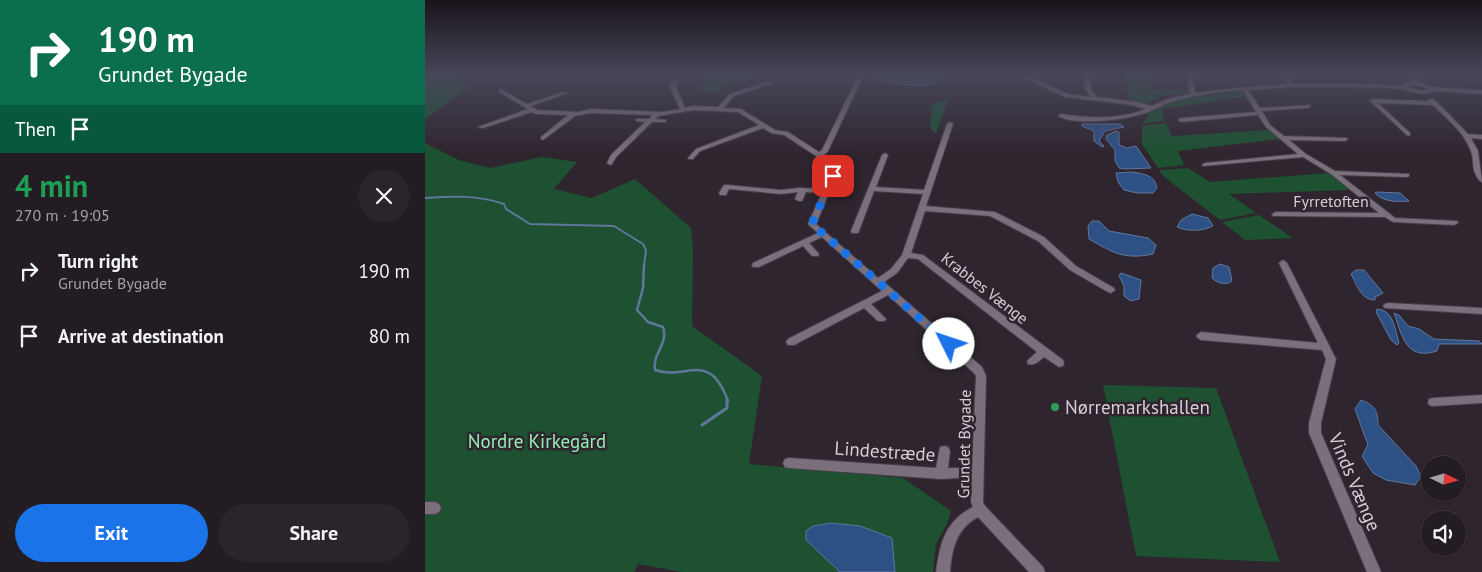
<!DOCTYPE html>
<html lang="en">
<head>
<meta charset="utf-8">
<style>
  body { margin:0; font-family:"PT Sans",sans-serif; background:#2b252b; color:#f1f3f6; height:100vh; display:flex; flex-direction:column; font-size:19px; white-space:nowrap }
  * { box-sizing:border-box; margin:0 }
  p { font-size:16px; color:#a3a1a6 }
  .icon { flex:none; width:28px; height:28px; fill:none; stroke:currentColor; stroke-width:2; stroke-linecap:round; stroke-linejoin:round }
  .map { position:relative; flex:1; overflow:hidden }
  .details { display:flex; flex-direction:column; background:#231c23; width:425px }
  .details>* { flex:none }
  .top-card { background:#0b6e4f; color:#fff; overflow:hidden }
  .needle { width:32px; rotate:95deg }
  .tools { position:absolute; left:996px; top:456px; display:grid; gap:10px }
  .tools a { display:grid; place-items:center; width:45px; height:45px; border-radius:50%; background:#231c23; box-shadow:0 1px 4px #0004,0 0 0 1px #403a41; font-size:25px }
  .pin { position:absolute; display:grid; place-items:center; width:42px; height:42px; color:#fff; margin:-21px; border-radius:10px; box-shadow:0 2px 8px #0006 }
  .me { position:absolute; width:55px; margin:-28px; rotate:311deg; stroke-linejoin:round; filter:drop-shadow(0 0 4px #0008) }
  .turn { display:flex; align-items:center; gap:18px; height:105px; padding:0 15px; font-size:22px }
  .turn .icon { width:65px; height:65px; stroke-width:2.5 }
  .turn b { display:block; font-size:35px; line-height:42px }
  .then { display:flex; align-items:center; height:48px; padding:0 15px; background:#0003; gap:10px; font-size:19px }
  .round { display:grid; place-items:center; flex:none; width:52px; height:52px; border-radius:26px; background:#2b252b }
  .summary { display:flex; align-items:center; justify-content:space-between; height:85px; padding:0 15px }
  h1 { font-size:30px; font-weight:700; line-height:38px; color:#1e9e55 }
  .primary-button { display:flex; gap:10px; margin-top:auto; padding:10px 15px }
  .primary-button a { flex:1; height:58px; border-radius:30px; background:#1a73e8; color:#fff; font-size:20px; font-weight:700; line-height:58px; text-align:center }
  .primary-button a+a { background:#2b252b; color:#f1f3f6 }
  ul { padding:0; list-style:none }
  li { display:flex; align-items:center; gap:15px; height:65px; padding:0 15px }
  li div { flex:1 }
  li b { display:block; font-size:19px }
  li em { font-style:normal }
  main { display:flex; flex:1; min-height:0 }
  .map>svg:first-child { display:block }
  .green { fill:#1d5131 }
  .water { fill:#2e5185; stroke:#60779d }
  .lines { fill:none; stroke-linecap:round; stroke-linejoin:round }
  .stream-far2 { stroke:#60779d; stroke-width:2 }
  .stream-far1 { stroke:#60779d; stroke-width:2.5 }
  .stream { stroke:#60779d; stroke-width:3 }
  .street-casing { stroke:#484048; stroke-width:2 }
  .street { fill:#7b6f7b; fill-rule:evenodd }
  .route { stroke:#1a73e8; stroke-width:9; stroke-dasharray:0 16.2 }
  .leisure-dot { fill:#2e9e5b; stroke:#2f252f; stroke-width:2 }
  .labels { text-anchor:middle; stroke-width:5; stroke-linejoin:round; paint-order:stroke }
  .street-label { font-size:16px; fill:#d5cfd5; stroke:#2f252f }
  .near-poi-label { font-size:19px; fill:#d5cfd5; stroke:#2f252f; text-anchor:start }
  .near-park-label { font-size:19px; fill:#92f1b2; stroke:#2f252f }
  .near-street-label { font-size:19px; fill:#d5cfd5; stroke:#2f252f }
</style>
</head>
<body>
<main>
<section class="details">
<div class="top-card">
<div class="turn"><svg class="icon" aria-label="right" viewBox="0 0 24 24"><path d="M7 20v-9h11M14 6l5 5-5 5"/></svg><div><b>190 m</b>Grundet Bygade</div></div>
<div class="then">Then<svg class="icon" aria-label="arrive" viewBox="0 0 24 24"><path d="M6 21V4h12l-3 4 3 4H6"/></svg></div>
</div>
<div class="summary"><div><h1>4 min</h1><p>270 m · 19:05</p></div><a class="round"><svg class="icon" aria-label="close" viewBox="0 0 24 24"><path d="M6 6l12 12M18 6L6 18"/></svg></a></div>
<ul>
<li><svg class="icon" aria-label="right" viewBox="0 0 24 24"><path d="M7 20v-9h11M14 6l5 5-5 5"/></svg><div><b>Turn right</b><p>Grundet Bygade</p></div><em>190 m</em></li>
<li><svg class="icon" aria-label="arrive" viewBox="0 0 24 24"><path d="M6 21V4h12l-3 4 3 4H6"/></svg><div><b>Arrive at destination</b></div><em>80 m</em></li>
</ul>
<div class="primary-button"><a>Exit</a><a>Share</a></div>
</section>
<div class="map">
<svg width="1057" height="572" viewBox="0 0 1057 572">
  <rect width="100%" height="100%" fill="#2f252f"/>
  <g class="green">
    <polygon points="0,74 34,74 29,78 46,86 0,119"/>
    <polygon points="276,74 336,74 299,86 292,93 278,93 276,88 282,84"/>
    <polygon points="698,74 714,74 718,91 736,98 719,104 705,101"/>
    <path d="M716,74h11v15l36,2 1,2c-15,2 -33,7 -45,-4z"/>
    <polygon points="817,91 823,96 736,109 740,121 718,123 723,115 721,112 753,100"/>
    <path d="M523,99l-12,35c-12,-9 -2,-15 -5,-27l6,-5z"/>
    <polygon points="741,123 747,136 844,130 854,139 753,151 759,165 733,168 717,144 717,126"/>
    <polygon points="0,143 34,160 65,168 117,157 152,162 129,189 167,198 210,179 266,228 268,250 267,326 337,376 324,464 478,478 526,511 522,524 511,544 508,572 256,572 213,564 209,572 0,572 0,509 5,501 0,501"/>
    <polygon points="763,168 785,182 904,173 925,190 804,194 831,213 795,220 738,176 734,170"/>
    <polygon points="834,215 868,238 820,240 797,222"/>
    <polygon points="678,385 791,388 855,562 711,556"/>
  </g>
  <g class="water">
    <path d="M488,74l26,4 2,2c-9,10 -53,4 -66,-1v-4z"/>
    <polygon points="657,124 695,124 699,127 680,131 674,141 679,146 677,147 669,141 669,131 657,126"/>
    <polygon points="691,131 694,132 694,145 702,148 711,146 726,168 699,169 694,168 690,161 690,150 681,139 682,135"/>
    <path d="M707,172c12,2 23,3 25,16l-4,5h-16l-13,-3 -6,-8 -2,-9z"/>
    <path d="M952,192l23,1 9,8c-12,1 -26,1 -34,-8z"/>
    <path d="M767,214l16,4 5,8c-10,5 -25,6 -36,1l4,-7z"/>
    <path d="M667,221h7l10,10 39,7 8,7 -3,9c-28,6 -40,-1 -64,-15l-1,-13z"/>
    <path d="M795,264l9,3 3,14c-6,5 -15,2 -20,-3l1,-10z"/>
    <path d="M931,270h8l19,23 -8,4v3c-14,0 -18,-15 -24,-26z"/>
    <polygon points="696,273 716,280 714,299 706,301 699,296 699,286 694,276"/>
    <path d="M952,309c17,1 18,21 22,34l-2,2 -6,-5 -15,-28z"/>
    <path d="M969,313l5,2 9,11 11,3 15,10 45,2 3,3h-43l-2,7c-31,10 -35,-15 -43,-38z"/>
    <path d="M936,400c14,5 17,11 17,25l38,41 5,11 -6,8 -29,-5 -13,-7 -11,-17 6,-11 -13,-36z"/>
    <polygon points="406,523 435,526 467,538 470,572 415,572 381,540 381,531 388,526"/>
  </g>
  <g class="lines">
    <path class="stream-far2" d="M0,198c27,-2 53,-3 79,6l2,5 24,15 84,2 29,18 3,6 -2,16"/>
    <path class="stream-far1" d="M219,265l-1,23 -6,22 11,12 15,5c6,16 -11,27 -8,43 32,11 54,-21 73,31"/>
    <polyline class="stream" points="277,425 302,408 302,400"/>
    <g class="street-casing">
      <g id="street">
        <path d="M434,74h5l-36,77 -4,4 16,11 -24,58 62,54 13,-9 11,-14 21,-61 -49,-3 -15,40 -1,2h-6l-1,-2 31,-76 3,-2 3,2 -12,32 48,3 23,-66 3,-2 3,2 -27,82 69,6 49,25 32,29 38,22 1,2 -4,3 -3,-1 -38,-22 -32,-29 -48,-25 -65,-5 -14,42 12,2 140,105 1,3 -1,3 -4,1 -15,-10c-5,4 -9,9 -16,7l-1,-3 10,-9 -119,-93 -10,-1 -11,15 -13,9 98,85 4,9 -3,126 2,4 58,61 2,5h-16l-51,-55c-22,12 -26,32 -28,55h-14c4,-29 9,-51 37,-65l-2,-5 1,-22 -14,-2 -17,1 -152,-11 -4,-1 -2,-4 2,-4 4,-1 147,10 4,-21 4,-1 4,1 2,4 -2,17h10l14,2 4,-94 -2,-3 -86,-78 -17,9 15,15 -2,2h-6l-14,-13 -70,37h-6l-2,-3 2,-3 94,-48 -60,-54 -13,6 10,11 -1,2h-6l-9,-10 -44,21h-6l-1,-2 1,-2 65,-30 -10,-9 14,-31 -16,-1 -4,9h-3l-4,-2 3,-7 -17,2 -52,-5 -3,6h-6l-1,-2 5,-8h3l54,5 18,-2 25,1 9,-22 -49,-32 -13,-2 -8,-5 -63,23 -7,8h-4l-1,-1 8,-9 63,-24 -21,-13 -45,-2 -34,6 -4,3 11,1v2h-14l-36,35 -4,7 -2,1 -3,-2 4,-8 34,-33 -9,-1v-2h13l3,-4 -61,-2 -16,3 -32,24 -2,-1v-2l27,-22 -32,-1 -4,-2 -49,16 -5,-1 50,-18 -29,-17v-2l2,-1 26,15 36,-12 5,1 -37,13 6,4 41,2 13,-3 72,3 17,-3 -10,-22 2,-7 5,1 -1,6 9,21 8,-2 25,1 12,-13 39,-13 3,2 -1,1 -37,12 -10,12 17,1 34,21 13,2 31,20 3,-2z"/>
        <path d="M591,74h7l45,20 23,3 -6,-8 -2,-15h6l2,15 6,8 36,4 18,5 17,-7 22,-5 -3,-20h6l2,19 41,-5 52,-4 -7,-10h5l8,10h71l38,2v-2l10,-3 -3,-7h5l4,8 13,5 50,3v4l-47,-3 -12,3 -28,-6 -45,-1h-62l-40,3 12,18 50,-3v2l-2,1 -46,3 8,14 14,11 63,2 1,1 -3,2 -56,-1 17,14 29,17 74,3v2l-2,1 -67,-2 55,43 62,3 1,2 -4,2 -61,-3 -8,-5 -112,-1 -1,-2 4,-2 103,1 -48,-39 -28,-17 -100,9 -1,-1 3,-2 93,-9 -32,-27 -8,-12 -77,7 -3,-2 3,-2 75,-6 -13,-22c-23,2 -47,5 -69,11 -11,3 -21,10 -32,13 -19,6 -67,12 -84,2l3,-2c28,4 58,6 85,-5l-14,-4 -67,-8zM987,85l9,1 7,4h-10l-10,-3v-1z"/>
        <polygon points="939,74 945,74 945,75 942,77"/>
        <path d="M1004,99h4l4,3 31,32 14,1v4l-11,-1 7,13 4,31 -2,-1c-11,-13 -4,-20 -10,-32 -7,-18 -24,-31 -37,-44l-55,-2 32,30v2l-2,1 -38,-35 3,-2 56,2z"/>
        <polygon points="858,260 862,263 911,359 896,423 896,433 956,572 942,572 884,433 884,423 901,359 897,350 776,340 773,338 771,336 773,334 776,332 893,343 854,263"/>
        <polygon points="963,303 1057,308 1057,314 960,308 958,306 960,304"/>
        <polygon points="1057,395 1057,403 1008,406 1004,405 1003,402 1004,399 1008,398"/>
        <polygon points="0,502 10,502 14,504 16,508 14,512 10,514 0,514"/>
      </g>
    </g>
    <use href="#street" class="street"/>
  </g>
  <linearGradient id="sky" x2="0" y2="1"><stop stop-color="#1a141a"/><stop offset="0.48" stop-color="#474658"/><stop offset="1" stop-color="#474658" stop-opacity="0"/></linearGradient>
  <rect width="1057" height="154" fill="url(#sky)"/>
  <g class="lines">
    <polyline class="route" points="408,176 387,224 524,344"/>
  </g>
  <circle class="leisure-dot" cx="630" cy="407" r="5"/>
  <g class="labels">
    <g class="street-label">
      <text x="906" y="207">Fyrretoften</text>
      <text transform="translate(560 288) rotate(38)" y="6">Krabbes Vænge</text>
      <text transform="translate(539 444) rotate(-89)" y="6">Grundet Bygade</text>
    </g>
    <g class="near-poi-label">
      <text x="640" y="414">Nørremarkshallen</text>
    </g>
    <g class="near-park-label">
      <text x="112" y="448">Nordre Kirkegård</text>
    </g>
    <g class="near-street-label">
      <text transform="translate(460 451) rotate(4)" y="7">Lindestræde</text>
      <text transform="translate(930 482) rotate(67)" y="7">Vinds Vænge</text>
    </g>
  </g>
</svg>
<div class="tools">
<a><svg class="needle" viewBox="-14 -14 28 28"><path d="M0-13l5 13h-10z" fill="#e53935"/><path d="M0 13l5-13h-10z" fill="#a3a1a6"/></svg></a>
<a><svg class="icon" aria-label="sound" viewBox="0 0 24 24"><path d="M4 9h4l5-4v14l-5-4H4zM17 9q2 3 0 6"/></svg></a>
</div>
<div class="pin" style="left:408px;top:176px;background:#d93025"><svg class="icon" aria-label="arrive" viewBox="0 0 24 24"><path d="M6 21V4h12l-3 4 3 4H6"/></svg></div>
<svg class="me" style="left:524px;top:344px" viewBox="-20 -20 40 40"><circle r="19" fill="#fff"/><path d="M0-13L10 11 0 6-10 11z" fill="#1a73e8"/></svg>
</div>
</main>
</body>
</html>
